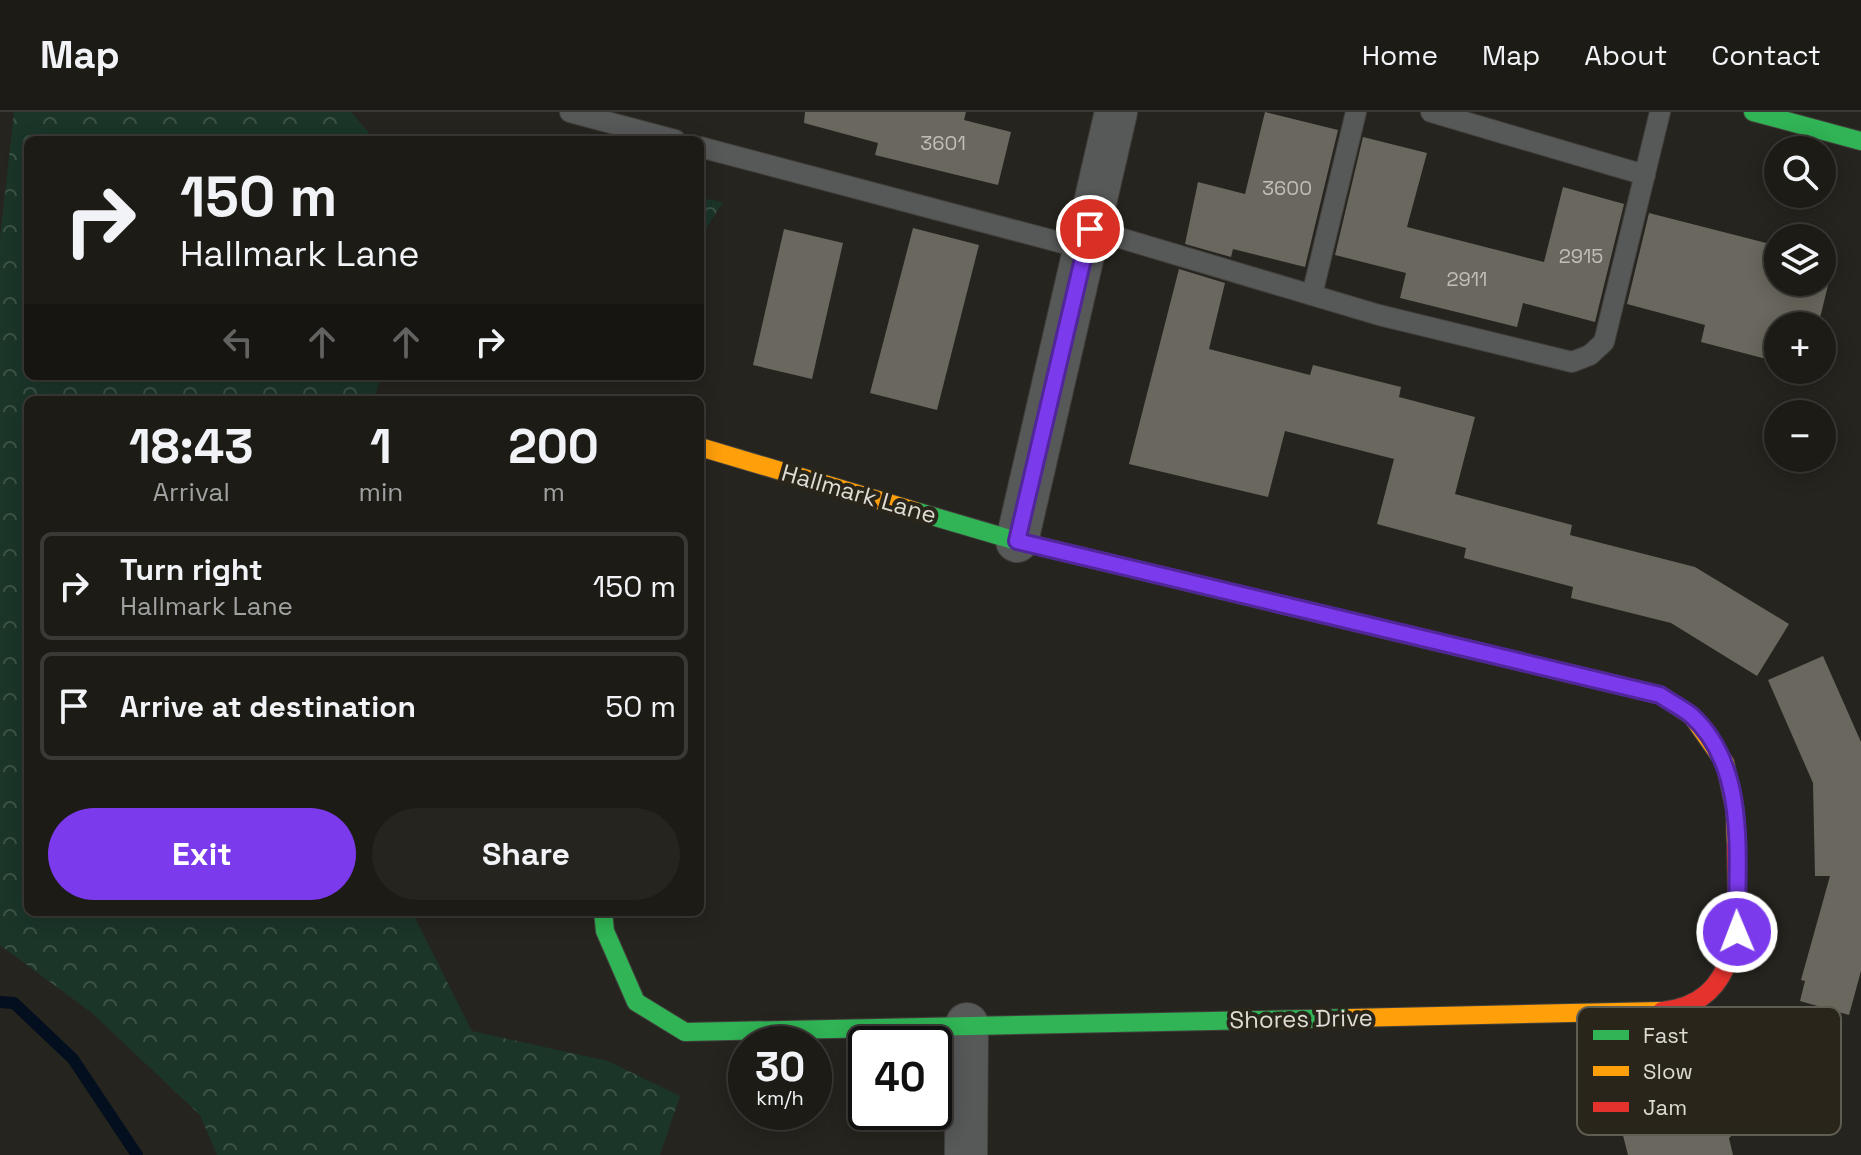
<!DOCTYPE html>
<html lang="en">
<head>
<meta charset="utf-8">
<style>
  body { margin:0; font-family:"Space Grotesk",sans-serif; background:#25241f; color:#f1f3f6; height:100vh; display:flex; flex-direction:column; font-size:30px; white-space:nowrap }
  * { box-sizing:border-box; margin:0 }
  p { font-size:26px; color:#a0a1a1 }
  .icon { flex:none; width:44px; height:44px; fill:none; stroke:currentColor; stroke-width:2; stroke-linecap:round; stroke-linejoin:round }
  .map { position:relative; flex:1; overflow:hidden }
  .side { position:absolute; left:24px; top:284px; width:680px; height:520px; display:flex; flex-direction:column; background:#1c1b16; border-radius:12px; box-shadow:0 4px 20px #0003,0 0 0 2px #3a3935 }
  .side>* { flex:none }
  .guide { position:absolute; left:24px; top:24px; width:680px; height:244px; border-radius:12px; box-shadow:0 4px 20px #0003,0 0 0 2px #3a3935; background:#1c1b16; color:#f1f3f6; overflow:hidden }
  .controls { position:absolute; left:1764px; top:24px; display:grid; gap:16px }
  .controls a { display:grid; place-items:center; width:72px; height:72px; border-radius:50%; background:#1c1b16; box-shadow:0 4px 20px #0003,0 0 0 2px #3a3935; font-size:40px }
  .speed { position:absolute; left:728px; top:914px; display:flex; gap:16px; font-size:40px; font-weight:700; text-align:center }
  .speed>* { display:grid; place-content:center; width:104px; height:104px; border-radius:50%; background:#1c1b16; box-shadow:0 4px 20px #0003,0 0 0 2px #3a3935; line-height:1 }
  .speed small { font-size:20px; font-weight:400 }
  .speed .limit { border:4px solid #111; border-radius:12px; background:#fff; color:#111 }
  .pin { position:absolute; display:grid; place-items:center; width:68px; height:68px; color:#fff; margin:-34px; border:4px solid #fff; border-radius:50%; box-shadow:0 2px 8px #0007 }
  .me { position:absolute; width:88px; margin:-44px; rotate:359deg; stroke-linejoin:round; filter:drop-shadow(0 0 6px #0008) }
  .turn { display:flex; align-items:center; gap:28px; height:168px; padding:0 24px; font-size:36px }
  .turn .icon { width:104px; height:104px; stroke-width:2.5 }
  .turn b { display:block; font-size:56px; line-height:68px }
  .lanes { display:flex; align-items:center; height:76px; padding:0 24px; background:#0003; justify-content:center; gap:40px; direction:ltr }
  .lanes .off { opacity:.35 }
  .eta { display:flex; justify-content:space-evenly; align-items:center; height:136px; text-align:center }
  .eta b { font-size:48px; font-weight:600; line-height:56px }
  .action { display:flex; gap:16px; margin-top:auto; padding:16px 24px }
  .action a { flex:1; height:92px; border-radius:48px; background:#7c3aed; color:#fff; font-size:32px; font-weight:600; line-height:92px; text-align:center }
  .action a+a { background:#25241f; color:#f1f3f6 }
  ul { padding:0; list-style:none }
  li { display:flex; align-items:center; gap:24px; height:108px; margin:0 16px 12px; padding:0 8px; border:4px solid #3a3935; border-radius:12px }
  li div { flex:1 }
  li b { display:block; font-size:30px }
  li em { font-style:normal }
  header { display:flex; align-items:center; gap:48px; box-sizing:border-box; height:112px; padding:0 40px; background:#1c1b16; border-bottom:2px solid #3a3935 }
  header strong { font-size:38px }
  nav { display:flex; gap:44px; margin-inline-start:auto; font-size:28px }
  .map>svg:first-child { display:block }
  .forest { fill:url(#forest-crowns) }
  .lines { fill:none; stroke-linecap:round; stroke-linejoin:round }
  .stream { stroke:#030e1f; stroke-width:12 }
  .building { fill:#6a675e }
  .lane-casing { stroke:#42403c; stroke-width:22 }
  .street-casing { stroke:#42403c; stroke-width:44 }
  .fast-casing { stroke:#42403c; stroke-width:20 }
  .slow-casing { stroke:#42403c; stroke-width:20 }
  .jam-casing { stroke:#42403c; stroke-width:20 }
  .lane { stroke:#575858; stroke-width:20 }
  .street { stroke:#575858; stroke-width:42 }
  .fast { stroke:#30b455; stroke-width:18 }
  .slow { stroke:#ff9f0a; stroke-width:18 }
  .jam { stroke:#e5322d; stroke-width:18 }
  .route-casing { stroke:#51269a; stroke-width:20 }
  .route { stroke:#7c3aed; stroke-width:14 }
  .labels { text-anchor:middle; stroke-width:8; stroke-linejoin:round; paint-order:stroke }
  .number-label { font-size:20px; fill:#c0beb6 }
  .street-label { font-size:24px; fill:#dddbd4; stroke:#29251b }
  .key { fill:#29251b; stroke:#5f5c52; stroke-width:2 }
  .key-label { font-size:22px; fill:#dddbd4 }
</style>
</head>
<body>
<header>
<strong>Map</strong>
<nav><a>Home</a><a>Map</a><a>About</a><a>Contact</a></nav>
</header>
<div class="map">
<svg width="1861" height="1043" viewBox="0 0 1861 1043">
  <defs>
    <pattern id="forest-crowns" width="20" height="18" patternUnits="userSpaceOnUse" patternTransform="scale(2)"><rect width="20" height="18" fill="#1b3529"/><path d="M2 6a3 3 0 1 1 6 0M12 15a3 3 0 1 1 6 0" fill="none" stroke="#3c5247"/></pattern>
  </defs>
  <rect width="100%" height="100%" fill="#26241e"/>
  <g class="forest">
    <polygon points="14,0 351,0 375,28 28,28 28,264 381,264 374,288 28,288 28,800 412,800 472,919 608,949 680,984 660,1043 217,1043 200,1003 92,901 0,833 0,126"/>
    <polygon points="700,86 723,90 700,126"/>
  </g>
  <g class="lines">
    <polyline class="stream" points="0,890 14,891 73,947 137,1043"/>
  </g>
  <g class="building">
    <polygon points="805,0 966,0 964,8 1011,20 998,73 875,43 878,31 804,11"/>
    <polygon points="1265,0 1338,18 1305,155 1233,137 1231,145 1185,132 1198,70 1245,82"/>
    <polygon points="1363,25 1427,41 1407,115 1544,150 1563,75 1624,92 1595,210 1523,191 1517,215 1400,186 1406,161 1335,143"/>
    <polygon points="1649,101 1778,134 1778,170 1822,170 1822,146 1834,149 1818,214 1778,214 1778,250 1701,230 1705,213 1627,192"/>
    <polygon points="913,116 979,133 937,298 870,281"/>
    <polygon points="784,117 843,131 812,267 753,253"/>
    <polygon points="1179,157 1225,171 1209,237 1310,263 1313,253 1401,275 1399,285 1475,305 1455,382 1572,413 1570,423 1695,455 1789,512 1757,564 1671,511 1571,486 1573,475 1464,446 1466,436 1377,412 1394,347 1285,319 1268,385 1129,352"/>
    <polygon points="1823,544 1861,630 1861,859 1849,903 1800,889 1805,869 1801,868 1830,764 1815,764 1813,671 1768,568"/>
    <polygon points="1786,915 1822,953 1788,984 1782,978 1729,1026 1733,1043 1628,1043 1615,992 1697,971 1702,992"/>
  </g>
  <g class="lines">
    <g class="lane-casing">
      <g id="lane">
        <polyline points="570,0 675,28"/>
        <polyline points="1431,0 1645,63"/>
        <polyline points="700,35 1085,137"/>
        <polyline points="1090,117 1379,203 1572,250 1590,243 1604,230 1660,0"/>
        <polyline points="1312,183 1356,0"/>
      </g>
    </g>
    <g class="street-casing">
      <g id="street">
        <polyline points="1017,429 1116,0"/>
        <polyline points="966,1043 967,912"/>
      </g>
    </g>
    <g class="fast-casing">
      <g id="fast">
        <polyline points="1753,0 1861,29"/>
        <polyline points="915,399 1017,429 1442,531"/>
        <polyline points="603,800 605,819 636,890 685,920 1350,906"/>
      </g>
    </g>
    <g class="slow-casing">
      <g id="slow">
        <polyline points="700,335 915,399"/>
        <polyline points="1442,531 1660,583 1692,604 1725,651 1735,698 1736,734"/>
        <polyline points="1350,906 1662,899"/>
      </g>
    </g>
    <g class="jam-casing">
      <path id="jam" d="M1662,899c86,-9 75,-101 74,-165"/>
    </g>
    <use href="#lane" class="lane"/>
    <use href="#street" class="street"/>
    <use href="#fast" class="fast"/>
    <use href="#slow" class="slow"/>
    <use href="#jam" class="jam"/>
  </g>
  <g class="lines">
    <g class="route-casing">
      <path id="route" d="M1090,117l-73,312 643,154c10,7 22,13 31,20 59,53 45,147 46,217"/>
    </g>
    <use href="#route" class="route"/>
  </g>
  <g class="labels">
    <g class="number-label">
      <text x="943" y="38">3601</text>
      <text x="1287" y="83">3600</text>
      <text x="1581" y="151">2915</text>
      <text x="1467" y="174">2911</text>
    </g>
    <g class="street-label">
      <text transform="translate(859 382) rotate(16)" y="8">Hallmark Lane</text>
      <text transform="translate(1301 907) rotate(-1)" y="8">Shores Drive</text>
    </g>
  </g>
  <rect x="1577" y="895" width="264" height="128" rx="12" class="key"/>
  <rect x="1593" y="918" width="36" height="10" fill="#30b455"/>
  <rect x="1593" y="954" width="36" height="10" fill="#ff9f0a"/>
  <rect x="1593" y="990" width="36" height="10" fill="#e5322d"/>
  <g class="key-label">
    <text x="1643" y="931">Fast</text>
    <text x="1643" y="967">Slow</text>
    <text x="1643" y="1003">Jam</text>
  </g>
</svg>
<div class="controls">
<a><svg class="icon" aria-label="search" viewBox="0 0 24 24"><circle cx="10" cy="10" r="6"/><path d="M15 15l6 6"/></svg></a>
<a><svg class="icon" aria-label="layers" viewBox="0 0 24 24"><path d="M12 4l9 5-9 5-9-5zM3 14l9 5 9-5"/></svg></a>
<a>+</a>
<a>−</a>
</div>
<div class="speed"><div>30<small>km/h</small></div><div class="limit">40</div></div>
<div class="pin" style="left:1090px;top:117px;background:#d93025"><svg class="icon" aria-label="arrive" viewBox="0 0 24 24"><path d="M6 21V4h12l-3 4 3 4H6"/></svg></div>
<svg class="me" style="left:1737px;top:820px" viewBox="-20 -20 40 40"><circle r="17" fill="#7c3aed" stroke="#fff" stroke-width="3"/><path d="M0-11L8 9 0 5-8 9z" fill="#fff"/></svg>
<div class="guide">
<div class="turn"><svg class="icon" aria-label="right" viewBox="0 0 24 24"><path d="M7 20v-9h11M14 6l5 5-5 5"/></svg><div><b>150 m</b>Hallmark Lane</div></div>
<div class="lanes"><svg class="icon off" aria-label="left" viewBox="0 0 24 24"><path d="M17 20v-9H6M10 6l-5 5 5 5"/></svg><svg class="icon off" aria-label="ahead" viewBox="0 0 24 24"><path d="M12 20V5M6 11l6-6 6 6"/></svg><svg class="icon off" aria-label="ahead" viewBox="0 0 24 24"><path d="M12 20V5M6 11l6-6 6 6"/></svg><svg class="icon" aria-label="right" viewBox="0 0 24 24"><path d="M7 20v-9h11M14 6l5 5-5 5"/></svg></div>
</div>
<section class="side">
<div class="eta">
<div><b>18:43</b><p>Arrival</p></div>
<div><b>1</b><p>min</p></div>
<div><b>200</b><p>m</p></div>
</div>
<ul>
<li><svg class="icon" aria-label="right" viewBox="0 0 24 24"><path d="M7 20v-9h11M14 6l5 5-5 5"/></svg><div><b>Turn right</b><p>Hallmark Lane</p></div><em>150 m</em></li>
<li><svg class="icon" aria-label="arrive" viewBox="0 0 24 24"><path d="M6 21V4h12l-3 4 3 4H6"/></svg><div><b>Arrive at destination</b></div><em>50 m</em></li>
</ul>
<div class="action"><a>Exit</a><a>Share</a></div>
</section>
</div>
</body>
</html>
